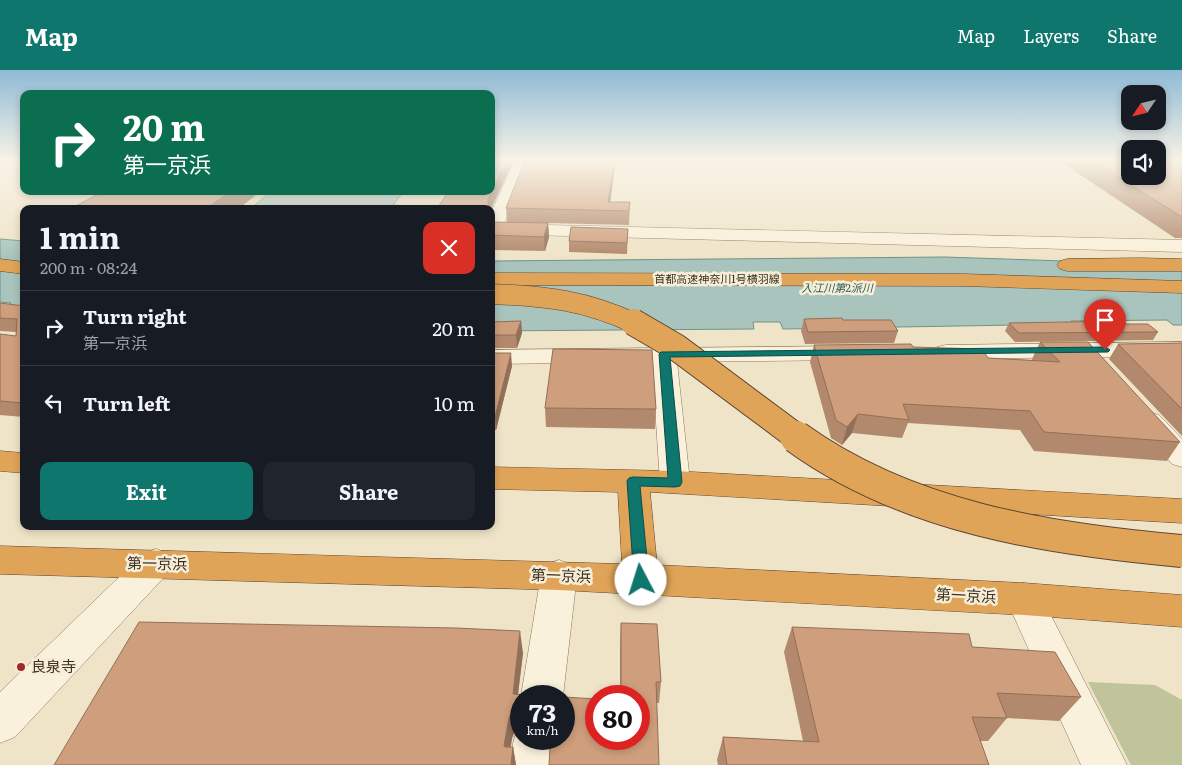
<!DOCTYPE html>
<html lang="en">
<head>
<meta charset="utf-8">
<style>
  body { margin:0; font-family:Literata,"Noto Sans JP",serif; background:#20242c; color:#f1f3f6; height:100vh; display:flex; flex-direction:column; font-size:19px; white-space:nowrap }
  * { box-sizing:border-box; margin:0 }
  p { font-size:16px; color:#9ea1a6 }
  .icon { flex:none; width:28px; height:28px; fill:none; stroke:currentColor; stroke-width:2; stroke-linecap:round; stroke-linejoin:round }
  .map { position:relative; flex:1; overflow:hidden }
  .sheet { position:absolute; left:20px; top:135px; width:475px; height:325px; display:flex; flex-direction:column; background:#171b24; border-radius:10px; box-shadow:0 2px 8px #0003 }
  .sheet>* { flex:none }
  .top-card { position:absolute; left:20px; top:20px; width:475px; height:105px; border-radius:10px; box-shadow:0 2px 8px #0003; background:#0b6e4f; color:#fff; overflow:hidden }
  .needle { width:32px; rotate:235deg }
  .buttons { position:absolute; left:1121px; top:15px; display:grid; gap:10px }
  .buttons a { display:grid; place-items:center; width:45px; height:45px; border-radius:10px; background:#171b24; box-shadow:0 2px 8px #0003; font-size:25px }
  .speed { position:absolute; left:510px; top:615px; display:flex; gap:10px; font-size:25px; font-weight:700; text-align:center }
  .speed>* { display:grid; place-content:center; width:65px; height:65px; border-radius:50%; background:#171b24; box-shadow:0 2px 8px #0003; line-height:1 }
  .speed small { font-size:12px; font-weight:400 }
  .speed .limit { border:8px solid #d22; background:#fff; color:#111 }
  .pin { position:absolute; display:grid; place-items:center; width:42px; height:42px; color:#fff; margin:-51px -21px; border-radius:50% 50% 50% 0; rotate:-45deg; box-shadow:0 0 5px #0007 }
  .pin .icon { rotate:45deg }
  .me { position:absolute; width:55px; margin:-28px; rotate:355deg; stroke-linejoin:round; filter:drop-shadow(0 0 4px #0008) }
  .turn { display:flex; align-items:center; gap:18px; height:105px; padding:0 20px; font-size:22px }
  .turn .icon { width:65px; height:65px; stroke-width:2.5 }
  .turn b { display:block; font-size:35px; line-height:42px }
  .round { display:grid; place-items:center; flex:none; width:52px; height:52px; border-radius:10px; background:#20242c }
  .overview { display:flex; align-items:center; justify-content:space-between; height:85px; padding:0 20px }
  h1 { font-size:30px; font-weight:700; line-height:38px }
  .primary-button { display:flex; gap:10px; margin-top:auto; padding:10px 20px }
  .primary-button a { flex:1; height:58px; border-radius:10px; background:#0f766e; color:#fff; font-size:20px; font-weight:700; line-height:58px; text-align:center }
  .primary-button a+a { background:#20242c; color:#f1f3f6 }
  ul { padding:0; list-style:none }
  li { display:flex; align-items:center; gap:15px; height:75px; padding:0 20px; border-top:1px solid #363941 }
  li div { flex:1 }
  li b { display:block; font-size:19px }
  li em { font-style:normal }
  header { display:flex; align-items:center; gap:30px; box-sizing:border-box; height:70px; padding:0 25px; background:#0f766e; color:#fff }
  header strong { font-size:24px }
  nav { display:flex; gap:28px; margin-inline-start:auto; font-size:18px }
  .map>svg:first-child { display:block }
  .cemetery { fill:#bfc49a }
  .water { fill:#a9c4bc; stroke:#6f938a }
  .lines { fill:none; stroke-linecap:round; stroke-linejoin:round }
  .minor-casing { stroke:#8d765c; stroke-width:1 }
  .highway-casing { stroke:#5b4430; stroke-width:1 }
  .minor { fill:#faf1dc; fill-rule:evenodd }
  .highway { fill:#e0a458; fill-rule:evenodd }
  .highway-bridge-far2-casing { stroke:#5b4430; stroke-width:21; stroke-linecap:butt }
  .highway-bridge-far1-casing { stroke:#5b4430; stroke-width:28; stroke-linecap:butt }
  .highway-bridge-casing { stroke:#5b4430; stroke-width:34; stroke-linecap:butt }
  .highway-bridge-far2 { stroke:#e0a458; stroke-width:20 }
  .highway-bridge-far1 { stroke:#e0a458; stroke-width:26 }
  .highway-bridge { stroke:#e0a458; stroke-width:32 }
  .wall { fill:#b2896c }
  .shaded-wall { fill:#916f58 }
  .building { fill:#cf9f7d; stroke:#916f58 }
  .route { fill:#0f766e; stroke:#0a4d48 }
  .poi-dot { fill:#9e2a2b; stroke:#f7eed8; stroke-width:2 }
  .labels { text-anchor:middle; stroke-width:5; stroke-linejoin:round; paint-order:stroke }
  .far-street-label { font-size:11px; fill:#3d2e20; stroke:#f7eed8 }
  .far-water-label { font-size:11px; font-style:italic; fill:#2f5d5a; stroke:#f7eed8 }
  .near-street-label { font-size:15px; fill:#3d2e20; stroke:#f7eed8 }
  .near-poi-label { font-size:15px; fill:#3d2e20; stroke:#f7eed8; text-anchor:start }
</style>
</head>
<body>
<header>
<strong>Map</strong>
<nav><a>Map</a><a>Layers</a><a>Share</a></nav>
</header>
<div class="map">
<svg width="1182" height="695" viewBox="0 0 1182 695">
  <rect width="100%" height="100%" fill="#f0e4c8"/>
  <polygon class="cemetery" points="1088,612 1155,615 1182,630 1182,695 1131,695"/>
  <g class="water">
    <polygon points="272,121 404,121 390,139 250,139"/>
    <polygon points="0,169 24,171 24,239 0,240 11,233 0,232"/>
    <polygon points="945,187 1182,195 1182,255 1173,255 1167,250 1071,251 1074,254 783,259 780,252 753,252 754,259 491,261 491,191"/>
  </g>
  <g class="lines">
    <g class="minor-casing">
      <g id="minor">
        <polygon points="0,90 8,90 5,94 0,95"/>
        <polygon points="515,90 529,90 504,154 1182,170 1182,182 491,164 491,143"/>
        <polygon points="1182,272 1182,286 946,289 937,287 934,282 937,277 946,275"/>
        <polygon points="848,276 857,278 860,283 857,288 848,290 677,292 690,412 686,420 675,423 664,420 660,412 652,292 491,294 491,280"/>
        <polygon points="1149,342 1159,345 1182,369 1182,397 1172,394 1135,351 1139,345"/>
        <polygon points="156,479 168,483 174,493 168,503 15,667 0,673 0,622 144,483"/>
        <polygon points="559,490 572,495 577,505 563,626 521,626 541,505 546,495"/>
        <polygon points="1024,513 1037,518 1127,695 1081,695 1006,529 1011,518"/>
        <polygon points="520,653 521,669 558,669 555,695 509,695 514,669"/>
      </g>
    </g>
    <g class="highway-casing">
      <g id="highway">
        <polygon points="1140,188 1182,189 1182,201 1067,201 1060,199 1057,195 1060,191 1067,189"/>
        <polygon points="0,189 24,192 24,204 0,201"/>
        <polygon points="491,203 964,204 1182,211 1182,223 964,216 491,215"/>
        <polygon points="0,381 24,383 24,403 0,401"/>
        <polygon points="491,397 675,401 1182,429 1182,453 650,422 657,495 1024,513 1182,525 1182,557 1024,545 559,520 0,504 0,476 622,494 618,422 491,419"/>
      </g>
    </g>
    <use href="#minor" class="minor"/>
    <use href="#highway" class="highway"/>
    <g class="highway-bridge-far2-casing">
      <path id="highway-bridge-far2" d="M491,224c55,2 94,6 145,30"/>
    </g>
    <g class="highway-bridge-far1-casing">
      <polyline id="highway-bridge-far1" points="633,252 676,277 798,368"/>
    </g>
    <g class="highway-bridge-casing">
      <path id="highway-bridge" d="M796,367c112,81 252,102 386,114"/>
    </g>
    <use href="#highway-bridge-far2" class="highway-bridge-far2"/>
    <use href="#highway-bridge-far1" class="highway-bridge-far1"/>
    <use href="#highway-bridge" class="highway-bridge"/>
  </g>
  <g class="wall">
    <polygon points="1058,90 1182,90 1182,168 1175,168"/>
    <polygon points="610,132 630,132 629,155 548,153 549,167 545,181 491,180 491,152 507,152 506,138"/>
    <polygon points="628,159 627,184 569,182 569,171"/>
    <polygon points="0,233 24,236 24,347 0,345 0,264 16,266 16,262 0,261"/>
    <polygon points="804,249 843,250 898,261 894,273 805,274 801,261"/>
    <polygon points="521,251 522,263 517,278 491,278 491,252"/>
    <polygon points="1009,253 1126,254 1158,262 1153,270 1015,272 1005,261"/>
    <polygon points="1040,272 1180,372 1167,391 1034,381 1020,360 908,353 902,368 852,363 842,375 831,368 810,292 814,275 913,277 988,288 1032,290 1032,289"/>
    <polygon points="1182,273 1182,366 1109,289 1118,274"/>
    <polygon points="491,283 512,296 496,360 491,360"/>
    <polygon points="545,338 656,339 655,359 546,357"/>
    <polygon points="621,553 661,612 659,633 657,633 596,669 639,626 620,626 620,575"/>
    <polygon points="792,557 972,577 1081,627 1059,651 1007,648 988,671 980,671 989,695 718,695 717,690 723,667 803,671 784,582"/>
    <polygon points="523,583 518,625 521,626 521,656 521,652 519,651 512,668 511,677 513,677 516,695 54,695"/>
  </g>
  <g class="shaded-wall">
    <polygon points="507,90 514,90 491,139 488,139 488,129"/>
    <polygon points="615,90 616,90 609,141 608,132"/>
    <polygon points="231,121 255,121 256,125 238,139 205,139"/>
    <polygon points="548,153 549,167 545,181 544,167"/>
    <polygon points="521,251 522,263 517,278 516,265"/>
    <polygon points="511,283 512,296 496,360 495,347"/>
    <polygon points="858,344 852,363 842,375 847,357"/>
    <polygon points="520,561 523,583 517,631 517,630 519,651 512,668 507,695 504,675 513,624"/>
    <polygon points="513,677 516,695 511,695"/>
  </g>
  <g class="building">
    <polygon points="491,90 507,90 488,129 488,139 388,139 391,135 438,137 449,121 491,121"/>
    <polygon points="525,90 615,90 608,132 630,132 629,141 506,138"/>
    <polygon points="1091,90 1130,90 1130,106 1158,106 1158,90 1182,90 1182,147"/>
    <polygon points="104,121 231,121 205,139 70,139"/>
    <polygon points="491,152 548,153 544,167 491,165"/>
    <polygon points="571,157 628,159 627,173 569,171"/>
    <polygon points="0,233 24,236 24,333 0,331 0,264 16,266 17,249 0,248"/>
    <polygon points="842,248 843,250 891,250 898,261 808,262 804,249"/>
    <polygon points="521,251 516,265 491,265 491,252"/>
    <polygon points="1122,251 1126,254 1148,254 1158,262 1019,263 1009,253"/>
    <polygon points="1040,272 1088,272 1180,372 1044,362 1030,341 903,334 909,350 858,344 847,357 836,350 814,275 911,274 913,277 982,279 988,288 1060,292"/>
    <polygon points="1182,273 1182,339 1118,274"/>
    <polygon points="553,279 652,280 656,339 545,338"/>
    <polygon points="491,283 511,283 495,347 491,347"/>
    <polygon points="139,552 456,558 520,561 513,624 545,626 521,626 521,647 520,647 519,632 517,630 509,648 504,675 505,677 513,677 511,695 54,695"/>
    <polygon points="621,553 657,554 661,612 656,612 659,695 549,695 550,677 555,675 556,669 564,669 564,627 596,629 596,669 639,669 639,626 621,626"/>
    <polygon points="792,557 969,564 972,577 1055,582 1081,627 997,623 1007,648 972,647 989,695 727,695 723,667 819,672"/>
  </g>
  <linearGradient id="sky" x2="0" y2="1"><stop stop-color="#8fbad6"/><stop offset="0.48" stop-color="#f8f3e6"/><stop offset="1" stop-color="#f8f3e6" stop-opacity="0"/></linearGradient>
  <rect width="1182" height="188" fill="url(#sky)"/>
  <polygon class="route" points="1105,277 1110,280 1108,282 670,287 682,412 680,416 675,417 640,416 649,510 646,514 641,516 636,514 634,510 627,411 629,408 633,407 668,408 659,284 661,282"/>
  <circle class="poi-dot" cx="21" cy="597" r="5"/>
  <g class="labels">
    <g class="far-street-label">
      <text x="717" y="213">首都高速神奈川1号横羽線</text>
    </g>
    <g class="far-water-label">
      <text x="837" y="222">入江川第2派川</text>
    </g>
    <g class="near-street-label">
      <text transform="translate(157 494) rotate(1)" y="5">第一京浜</text>
      <text transform="translate(561 506) rotate(2)" y="5">第一京浜</text>
      <text transform="translate(966 526) rotate(3)" y="5">第一京浜</text>
    </g>
    <g class="near-poi-label">
      <text x="31" y="602">良泉寺</text>
    </g>
  </g>
</svg>
<div class="buttons">
<a><svg class="needle" viewBox="-14 -14 28 28"><path d="M0-13l5 13h-10z" fill="#e53935"/><path d="M0 13l5-13h-10z" fill="#9ea1a6"/></svg></a>
<a><svg class="icon" aria-label="sound" viewBox="0 0 24 24"><path d="M4 9h4l5-4v14l-5-4H4zM17 9q2 3 0 6"/></svg></a>
</div>
<div class="speed"><div>73<small>km/h</small></div><div class="limit">80</div></div>
<div class="pin" style="left:1105px;top:280px;background:#d93025"><svg class="icon" aria-label="arrive" viewBox="0 0 24 24"><path d="M6 21V4h12l-3 4 3 4H6"/></svg></div>
<svg class="me" style="left:641px;top:510px" viewBox="-20 -20 40 40"><circle r="19" fill="#fff"/><path d="M0-13L10 11 0 6-10 11z" fill="#0f766e"/></svg>
<div class="top-card">
<div class="turn"><svg class="icon" aria-label="right" viewBox="0 0 24 24"><path d="M7 20v-9h11M14 6l5 5-5 5"/></svg><div><b>20 m</b>第一京浜</div></div>
</div>
<section class="sheet">
<div class="overview"><div><h1>1 min</h1><p>200 m · 08:24</p></div><a class="round" style="background:#d93025;color:#fff"><svg class="icon" aria-label="close" viewBox="0 0 24 24"><path d="M6 6l12 12M18 6L6 18"/></svg></a></div>
<ul>
<li><svg class="icon" aria-label="right" viewBox="0 0 24 24"><path d="M7 20v-9h11M14 6l5 5-5 5"/></svg><div><b>Turn right</b><p>第一京浜</p></div><em>20 m</em></li>
<li><svg class="icon" aria-label="left" viewBox="0 0 24 24"><path d="M17 20v-9H6M10 6l-5 5 5 5"/></svg><div><b>Turn left</b></div><em>10 m</em></li>
</ul>
<div class="primary-button"><a>Exit</a><a>Share</a></div>
</section>
</div>
</body>
</html>
